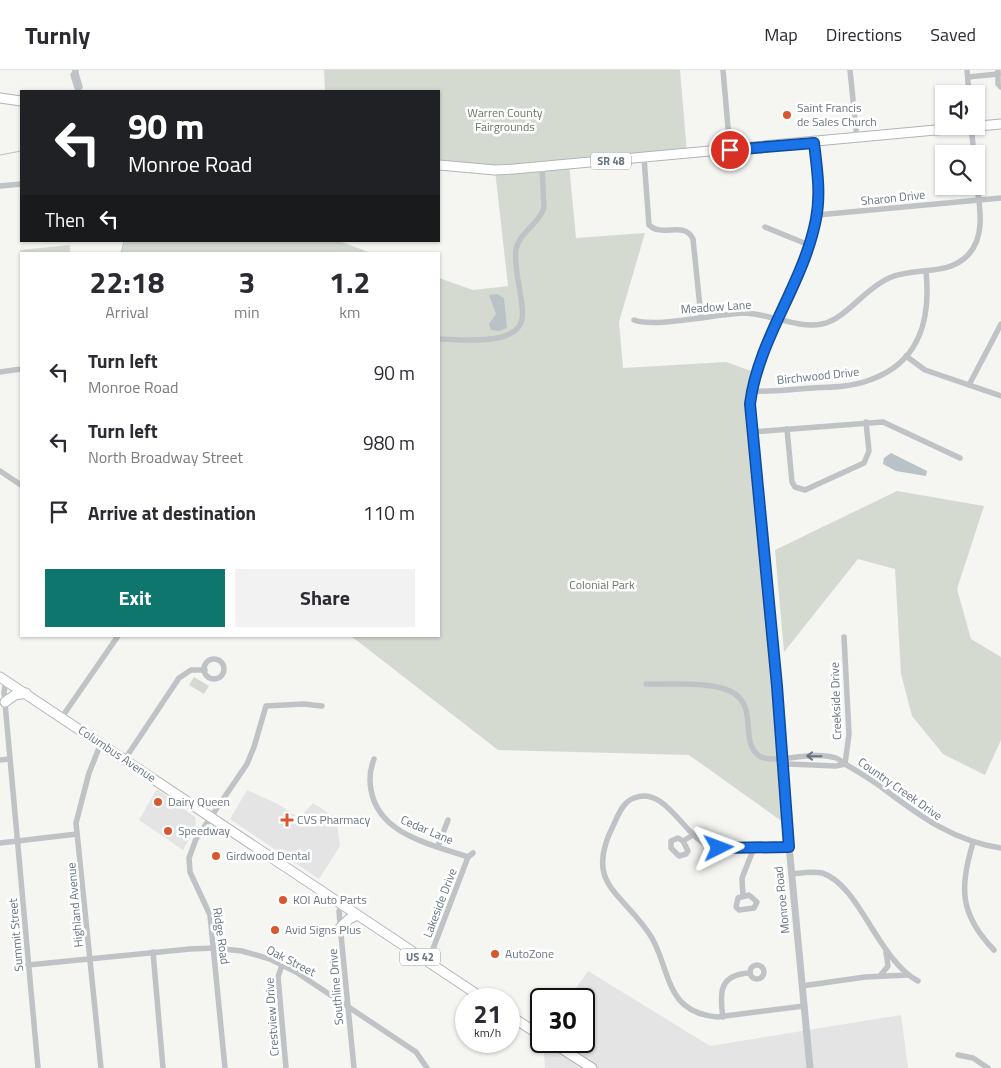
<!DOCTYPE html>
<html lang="en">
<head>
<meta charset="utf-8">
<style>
  body { margin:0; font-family:"Titillium Web",sans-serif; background:#f2f2f3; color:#2b2b33; height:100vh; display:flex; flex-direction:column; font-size:19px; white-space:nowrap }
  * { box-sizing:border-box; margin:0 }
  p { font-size:16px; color:#7c7c81 }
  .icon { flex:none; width:28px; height:28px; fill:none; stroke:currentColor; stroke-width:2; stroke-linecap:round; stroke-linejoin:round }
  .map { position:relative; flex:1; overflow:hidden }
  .side { position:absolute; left:20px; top:182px; width:420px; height:385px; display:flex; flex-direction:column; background:#fff; border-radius:0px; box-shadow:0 1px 4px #0004 }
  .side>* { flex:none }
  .guide { position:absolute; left:20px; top:20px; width:420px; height:152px; border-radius:0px; box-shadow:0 1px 4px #0004; background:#202124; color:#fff; overflow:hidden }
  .fabs { position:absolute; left:935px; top:15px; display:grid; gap:10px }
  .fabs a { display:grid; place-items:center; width:50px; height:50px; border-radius:0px; background:#fff; box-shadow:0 1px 4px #0004; font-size:25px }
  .speed { position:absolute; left:455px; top:918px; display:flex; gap:10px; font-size:25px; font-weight:700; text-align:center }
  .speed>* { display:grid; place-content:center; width:65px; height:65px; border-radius:50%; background:#fff; box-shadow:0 1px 4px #0004; line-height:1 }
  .speed small { font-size:12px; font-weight:400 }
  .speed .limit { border:2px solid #111; border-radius:8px; background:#fff; color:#111 }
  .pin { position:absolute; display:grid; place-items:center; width:42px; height:42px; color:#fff; margin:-21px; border:2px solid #fff; border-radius:50%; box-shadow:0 1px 5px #0007 }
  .me { position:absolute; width:55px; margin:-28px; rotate:87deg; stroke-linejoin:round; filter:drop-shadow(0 0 4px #0008) }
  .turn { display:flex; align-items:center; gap:18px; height:105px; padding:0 25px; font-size:22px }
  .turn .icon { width:65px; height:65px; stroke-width:2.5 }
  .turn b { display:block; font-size:35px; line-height:42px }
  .then { display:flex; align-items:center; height:48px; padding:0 25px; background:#0003; gap:10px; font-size:19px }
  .eta { display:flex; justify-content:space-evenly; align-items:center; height:85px; text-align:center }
  .eta b { font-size:30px; font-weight:700; line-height:35px }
  .primary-button { display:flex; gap:10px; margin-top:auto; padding:10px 25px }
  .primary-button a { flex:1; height:58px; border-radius:0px; background:#0f766e; color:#fff; font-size:20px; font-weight:700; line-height:58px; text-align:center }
  .primary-button a+a { background:#f2f2f3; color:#2b2b33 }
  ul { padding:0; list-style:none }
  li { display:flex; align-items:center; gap:15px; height:70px; padding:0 25px }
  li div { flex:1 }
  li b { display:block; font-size:19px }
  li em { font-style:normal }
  header { display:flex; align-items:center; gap:30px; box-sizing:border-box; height:70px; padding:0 25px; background:#fff; border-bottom:1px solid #e1e1e2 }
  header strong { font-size:24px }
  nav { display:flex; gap:28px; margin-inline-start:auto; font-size:18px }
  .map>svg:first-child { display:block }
  .built { fill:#e3e4e3 }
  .green { fill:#d5dad1 }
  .water { fill:#b8c2c7 }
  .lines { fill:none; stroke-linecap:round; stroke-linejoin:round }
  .stream { stroke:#b8c2c7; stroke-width:1 }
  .primary-casing { stroke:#b0b5b8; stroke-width:11 }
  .minor { stroke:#bfc3c6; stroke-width:5.5 }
  .tertiary { stroke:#bfc3c6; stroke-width:7 }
  .primary { stroke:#fff; stroke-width:9 }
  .oneway { stroke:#667581 }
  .route-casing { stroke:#114b97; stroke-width:12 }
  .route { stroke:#1a73e8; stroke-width:9 }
  .poi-dot { fill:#d75830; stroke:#fff; stroke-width:2 }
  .labels { text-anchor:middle; stroke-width:5; stroke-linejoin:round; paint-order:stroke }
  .shield { fill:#fff; stroke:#949ea7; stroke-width:1 }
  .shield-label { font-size:11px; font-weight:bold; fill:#667581 }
  .poi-label { font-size:12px; fill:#667581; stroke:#fff; text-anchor:start }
  .park-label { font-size:12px; fill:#697965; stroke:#fff }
  .street-label { font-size:12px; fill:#667581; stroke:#fff }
</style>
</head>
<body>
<header>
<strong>Turnly</strong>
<nav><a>Map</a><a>Directions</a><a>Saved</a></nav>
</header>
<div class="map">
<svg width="1001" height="998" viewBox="0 0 1001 998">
  <rect width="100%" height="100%" fill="#f5f5f2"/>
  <g class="built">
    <polygon points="157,719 195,747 196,757 183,780 139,750"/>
    <polygon points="247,720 278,734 299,748 313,733 336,748 340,776 319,809 230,749"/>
    <polygon points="588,901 710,976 901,945 908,998 545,998 543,971 584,971 584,929 568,929"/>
  </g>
  <g class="green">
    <polygon points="324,0 680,0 687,84 569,94 576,168 645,163 619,252 623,298 726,292 757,303 752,321 787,755 689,685 498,680 351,566 439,566 439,208 473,220 508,216 495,100 439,95 439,21 325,21"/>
    <polygon points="125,171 339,171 374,184 110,184 121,183"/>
    <polygon points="70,175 70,184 21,184 21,213 20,180"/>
    <polygon points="897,421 984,436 957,519 971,569 1001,587 1001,670 985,705 943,684 912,646 901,604 895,499 858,489 784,582 775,480"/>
    <polygon points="194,607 209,616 204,624 189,615"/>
  </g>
  <g class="water">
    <polygon points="497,224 504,228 507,258 499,261 491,260 489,254 496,244 489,225"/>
    <polygon points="891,383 927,401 926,406 896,401 883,394 884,388"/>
  </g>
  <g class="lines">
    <g class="stream">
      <polyline points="0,85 21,81"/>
      <polyline points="121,184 124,171"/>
    </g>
    <g class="primary-casing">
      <g id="primary">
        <polyline points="0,28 21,31"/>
        <polyline points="439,95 495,100 514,99 1001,54"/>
        <polyline points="0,607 484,929"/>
        <polyline points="5,632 15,625 26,623"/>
        <polyline points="340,858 349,849 357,845"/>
        <polyline points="509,945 541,966"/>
        <polyline points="550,971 592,998"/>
      </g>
    </g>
    <g class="minor">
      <polyline points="75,0 80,17 78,20"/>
      <polyline points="723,0 730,80"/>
      <polyline points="850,0 857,69"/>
      <polyline points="967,0 969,24"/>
      <polyline points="998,0 998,14 1001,17"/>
      <polyline points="76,1 73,5 78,21"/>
      <polyline points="968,7 998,4"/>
      <polyline points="971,56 974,84"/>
      <path d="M644,88l5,67c13,13 35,-5 44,14l8,78"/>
      <polyline points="0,116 21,114"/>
      <polyline points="817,145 1001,128"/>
      <polyline points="765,157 809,175"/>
      <path d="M634,250c20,8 83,-6 109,-7 26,0 53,16 79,11 24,-5 42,-35 67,-46 26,-12 58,-1 79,-23 19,-20 11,-52 8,-76"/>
      <path d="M439,269c21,0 78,8 83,-20 2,-9 -1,-19 -2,-27 -2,-14 -6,-29 -4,-43 4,-17 23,-25 28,-41l-2,-42"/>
      <polyline points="906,286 925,300 1001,326"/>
      <polyline points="0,302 21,299"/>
      <polyline points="969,315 1001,254"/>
      <path d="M752,321c20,1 41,-2 61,-3 18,-1 37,-1 54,-7 53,-17 64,-61 59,-110"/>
      <polyline points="787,359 792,412 795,417 805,420 864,393 869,381 866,352"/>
      <polyline points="752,362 883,352 960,388"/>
      <polyline points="0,401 21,415"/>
      <polyline points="844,567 849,664 845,694"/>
      <circle cx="214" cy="599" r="10"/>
      <polyline points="6,611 4,622 38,998"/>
      <path d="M646,614c23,1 64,-3 84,7 31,15 7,52 31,66 20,7 50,-7 75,1 3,1 6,4 9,6 14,8 26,15 39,25 37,28 70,52 117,59"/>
      <polyline points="62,647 118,566"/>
      <polyline points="125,689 179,608 191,600 205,600"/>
      <path d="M374,689c-4,10 -5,20 -3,31 8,45 60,54 97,67"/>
      <polyline points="781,689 788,694 836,696 845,694"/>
      <polyline points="0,690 9,689"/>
      <polyline points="683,771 688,781 686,784 679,786 671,778 671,771 678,768 683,771 693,765"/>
      <polyline points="0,773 77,764"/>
      <path d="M973,773c-14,45 -13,72 21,107"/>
      <polyline points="438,776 448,750"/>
      <path d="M789,777c-17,2 -33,-1 -50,0 -10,0 -20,3 -30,-1 -25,-10 -44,-61 -75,-48 -11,4 -16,17 -20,26 -32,62 10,68 38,114 19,34 13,74 65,79l87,-11"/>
      <path d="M791,804c10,-1 22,-3 31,-1 37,11 56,87 96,108"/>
      <polygon points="749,825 757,832 754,838 739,840 736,837 738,828"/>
      <polyline points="743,826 742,808 754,778"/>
      <polyline points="343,835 339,841 341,865 354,998"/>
      <polyline points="153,882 163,998"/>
      <polyline points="428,892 468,787 473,783"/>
      <polyline points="28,895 190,879 214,878 242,881 270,889 296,902 416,982 427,998"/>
      <polyline points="282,895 278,907 286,998"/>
      <circle cx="757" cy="902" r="7"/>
      <polyline points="880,906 888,896 886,882"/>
      <polyline points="802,916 865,907 908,905"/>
      <path d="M723,947c-4,-25 -3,-43 27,-44"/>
      <polyline points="958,985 973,988 988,998"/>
      <polyline points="101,998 76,753 89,703 101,673"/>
      <polyline points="225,998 210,845 190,802 189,788 196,769 247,694 254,677 266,636 303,634 322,636"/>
    </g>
    <path class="tertiary" d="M810,998l-27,-286 -6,-96 -27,-282c8,-65 54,-121 66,-185 5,-25 1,-51 -2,-76"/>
    <use href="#primary" class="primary"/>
  </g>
  <defs><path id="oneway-shaft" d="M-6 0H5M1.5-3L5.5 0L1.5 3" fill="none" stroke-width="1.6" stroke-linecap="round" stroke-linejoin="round" transform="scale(1.25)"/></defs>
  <use class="oneway" href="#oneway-shaft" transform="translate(814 686) rotate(-179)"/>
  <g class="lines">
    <g class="route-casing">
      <path id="route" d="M719,778l70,-1 -12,-161 -27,-282c8,-65 54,-121 66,-185 5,-25 1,-51 -2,-76l-84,7"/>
    </g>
    <use href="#route" class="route"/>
  </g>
  <g class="poi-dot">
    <circle cx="787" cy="45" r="5"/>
    <circle cx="158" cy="732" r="5"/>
    <path d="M284.5 742.5h5v5h5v5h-5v5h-5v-5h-5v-5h5z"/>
    <circle cx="168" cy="761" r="5"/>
    <circle cx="216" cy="786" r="5"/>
    <circle cx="283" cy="830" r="5"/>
    <circle cx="275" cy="860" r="5"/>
    <circle cx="495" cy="884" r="5"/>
  </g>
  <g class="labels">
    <g class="shield">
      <rect x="591" y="82.5" width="40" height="17" rx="4"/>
      <rect x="400" y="878.5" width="40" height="17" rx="4"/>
    </g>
    <g class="shield-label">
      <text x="611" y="95">SR 48</text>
      <text x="420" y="891">US 42</text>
    </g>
    <g class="poi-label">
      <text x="797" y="42">Saint Francis<tspan x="797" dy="14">de Sales Church</tspan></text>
      <text x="168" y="736">Dairy Queen</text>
      <text x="297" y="754">CVS Pharmacy</text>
      <text x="178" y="765">Speedway</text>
      <text x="226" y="790">Girdwood Dental</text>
      <text x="293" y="834">KOI Auto Parts</text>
      <text x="285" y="864">Avid Signs Plus</text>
      <text x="505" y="888">AutoZone</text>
    </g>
    <g class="park-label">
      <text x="505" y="47">Warren County<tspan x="505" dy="14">Fairgrounds</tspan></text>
      <text x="602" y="519">Colonial Park</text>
    </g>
    <g class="street-label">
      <text transform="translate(893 128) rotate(-6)" y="4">Sharon Drive</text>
      <text transform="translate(716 237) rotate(-4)" y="4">Meadow Lane</text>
      <text transform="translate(818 306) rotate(-6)" y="4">Birchwood Drive</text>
      <text transform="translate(836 631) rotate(-92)" y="4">Creekside Drive</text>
      <text transform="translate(117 684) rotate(34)" y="4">Columbus Avenue</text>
      <text transform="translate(900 719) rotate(35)" y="4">Country Creek Drive</text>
      <text transform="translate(427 760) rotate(23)" y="4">Cedar Lane</text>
      <text transform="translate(782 830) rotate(-96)" y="4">Monroe Road</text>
      <text transform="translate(440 833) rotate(-69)" y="4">Lakeside Drive</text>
      <text transform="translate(75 835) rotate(-95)" y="4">Highland Avenue</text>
      <text transform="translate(16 865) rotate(-95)" y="4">Summit Street</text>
      <text transform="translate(221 866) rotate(82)" y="4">Ridge Road</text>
      <text transform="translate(291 891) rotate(27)" y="4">Oak Street</text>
      <text transform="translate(336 917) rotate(-95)" y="4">Southline Drive</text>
      <text transform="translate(272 947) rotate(-94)" y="4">Crestview Drive</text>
    </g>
  </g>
</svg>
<div class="fabs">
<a><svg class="icon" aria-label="sound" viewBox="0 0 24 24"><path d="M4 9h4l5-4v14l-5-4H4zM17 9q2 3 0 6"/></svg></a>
<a><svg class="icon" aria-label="search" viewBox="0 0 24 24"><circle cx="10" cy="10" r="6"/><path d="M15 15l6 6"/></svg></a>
</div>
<div class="speed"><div>21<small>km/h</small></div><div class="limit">30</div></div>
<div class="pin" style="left:730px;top:80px;background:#d93025"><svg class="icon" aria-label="arrive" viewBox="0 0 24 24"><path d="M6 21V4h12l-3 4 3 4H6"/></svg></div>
<svg class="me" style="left:719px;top:778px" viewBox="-20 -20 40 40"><path d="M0-17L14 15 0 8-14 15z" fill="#1a73e8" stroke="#fff" stroke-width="4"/></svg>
<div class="guide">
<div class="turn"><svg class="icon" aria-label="left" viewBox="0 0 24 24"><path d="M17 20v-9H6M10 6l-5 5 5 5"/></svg><div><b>90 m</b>Monroe Road</div></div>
<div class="then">Then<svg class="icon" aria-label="left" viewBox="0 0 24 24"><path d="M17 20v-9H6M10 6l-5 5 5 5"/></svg></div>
</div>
<section class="side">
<div class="eta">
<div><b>22:18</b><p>Arrival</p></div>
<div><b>3</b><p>min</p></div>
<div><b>1.2</b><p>km</p></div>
</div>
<ul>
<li><svg class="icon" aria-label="left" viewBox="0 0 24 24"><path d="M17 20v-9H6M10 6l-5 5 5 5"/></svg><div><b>Turn left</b><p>Monroe Road</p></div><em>90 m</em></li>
<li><svg class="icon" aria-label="left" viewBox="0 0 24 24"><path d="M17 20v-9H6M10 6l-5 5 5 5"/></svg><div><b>Turn left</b><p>North Broadway Street</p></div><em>980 m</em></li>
<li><svg class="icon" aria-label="arrive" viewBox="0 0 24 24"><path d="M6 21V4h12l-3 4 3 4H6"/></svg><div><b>Arrive at destination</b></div><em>110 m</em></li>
</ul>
<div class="primary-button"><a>Exit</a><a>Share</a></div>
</section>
</div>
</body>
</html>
